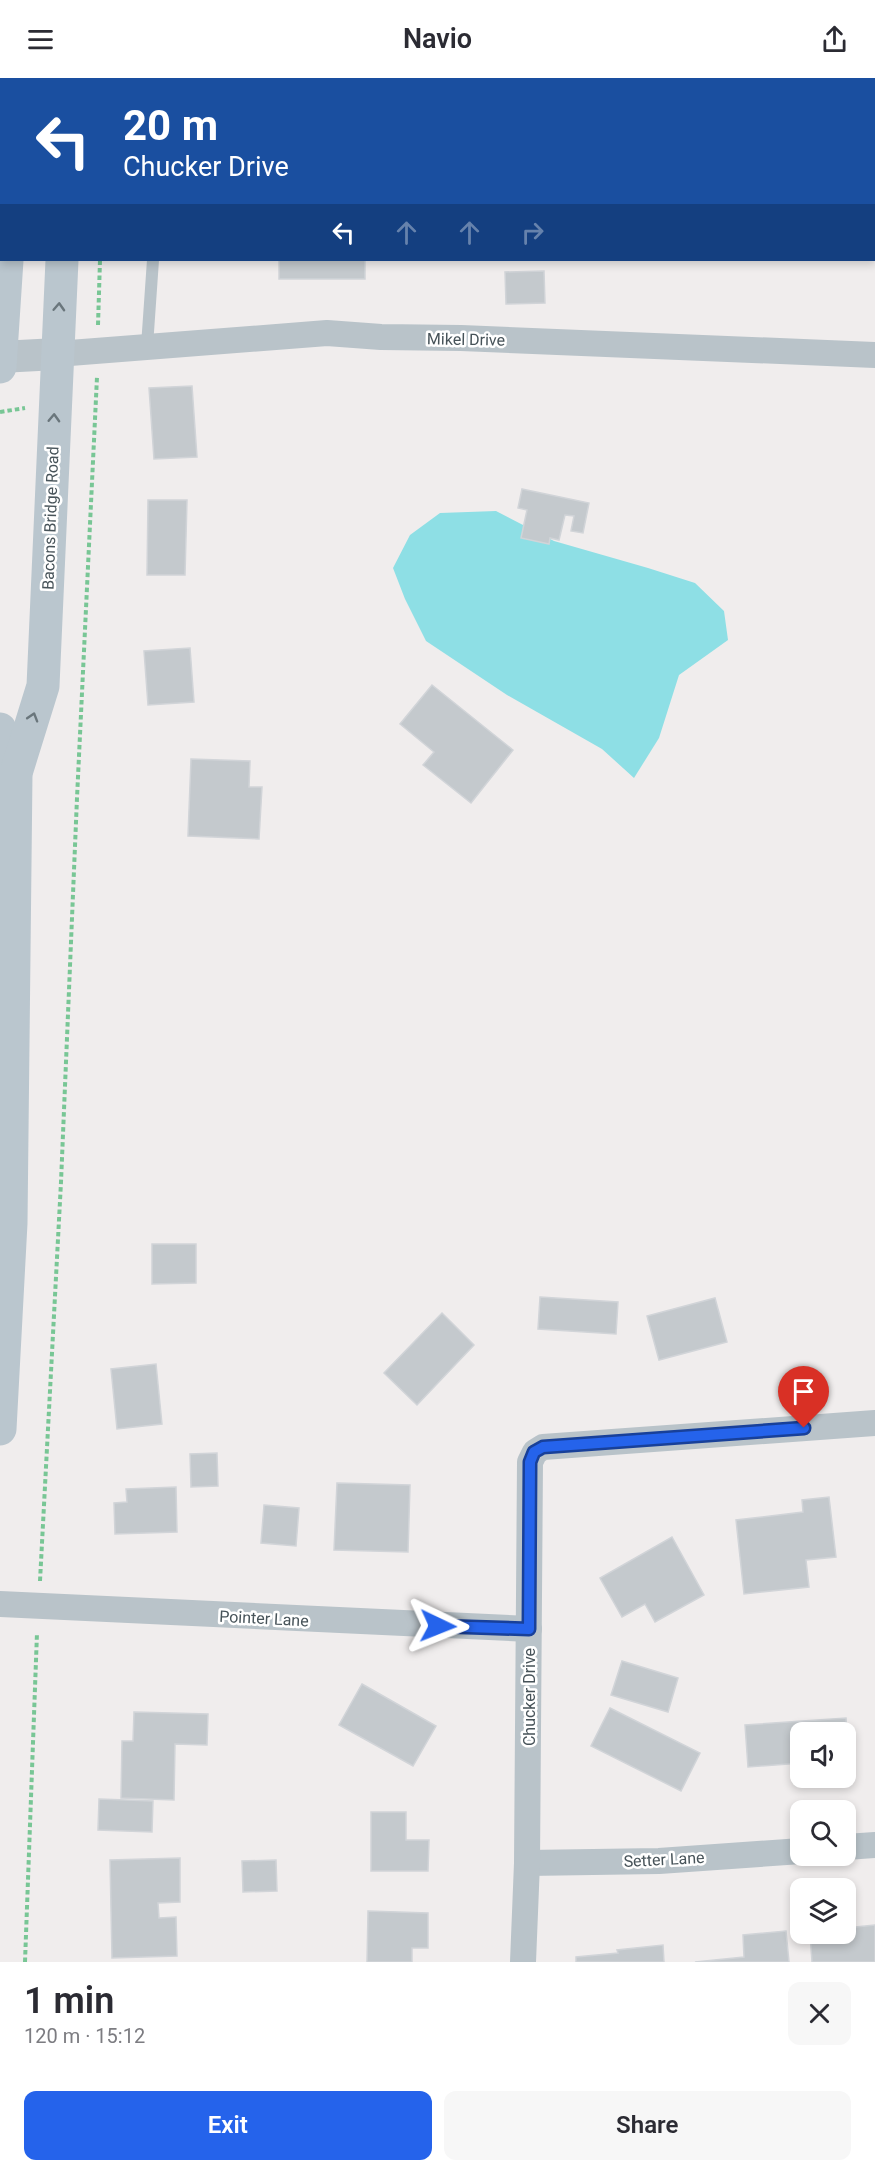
<!DOCTYPE html>
<html lang="en">
<head>
<meta charset="utf-8">
<style>
  body { margin:0; font-family:Roboto,sans-serif; background:#f7f7f7; color:#2b2b33; height:100vh; display:flex; flex-direction:column; font-size:22px; white-space:nowrap }
  * { box-sizing:border-box; margin:0 }
  p { font-size:20px; color:#7c7c81 }
  .icon { flex:none; width:33px; height:33px; fill:none; stroke:currentColor; stroke-width:2; stroke-linecap:round; stroke-linejoin:round }
  .map { position:relative; height:1884px; overflow:hidden }
  .details { display:flex; flex-direction:column; background:#fff; flex:1 }
  .details>* { flex:none }
  .guide { position:absolute; left:0px; top:0px; width:876px; height:183px; box-shadow:0 3px 9px #0003; background:#1a4fa0; color:#fff; overflow:hidden }
  .controls { position:absolute; left:790px; top:1644px; display:grid; gap:12px }
  .controls a { display:grid; place-items:center; width:66px; height:66px; border-radius:12px; background:#fff; box-shadow:0 3px 9px #0003; font-size:30px }
  .pin { position:absolute; display:grid; place-items:center; width:51px; height:51px; color:#fff; margin:-62px -26px; border-radius:50% 50% 50% 0; rotate:-45deg; box-shadow:0 0 6px #0007 }
  .pin .icon { rotate:45deg }
  .me { position:absolute; width:66px; margin:-33px; rotate:92deg; stroke-linejoin:round; filter:drop-shadow(0 0 4px #0008) }
  .turn { display:flex; align-items:center; gap:21px; height:126px; padding:0 24px; font-size:27px }
  .turn .icon { width:78px; height:78px; stroke-width:2.5 }
  .turn b { display:block; font-size:42px; line-height:51px }
  .lanes { display:flex; align-items:center; height:57px; padding:0 24px; background:#0003; justify-content:center; gap:30px; direction:ltr }
  .lanes .off { opacity:.35 }
  .round { display:grid; place-items:center; flex:none; width:63px; height:63px; border-radius:12px; background:#f7f7f7 }
  .headline { display:flex; align-items:center; justify-content:space-between; height:102px; padding:0 24px }
  h1 { font-size:36px; font-weight:600; line-height:45px }
  .primary-button { display:flex; gap:12px; margin-top:auto; padding:12px 24px }
  .primary-button a { flex:1; height:69px; border-radius:12px; background:#2563eb; color:#fff; font-size:24px; font-weight:600; line-height:69px; text-align:center }
  .primary-button a+a { background:#f7f7f7; color:#2b2b33 }
  header { display:flex; justify-content:space-between; align-items:center; height:78px; padding:0 24px; background:#fff; font-size:27px; font-weight:600 }
  .map>svg:first-child { display:block }
  .water { fill:#8edfe5 }
  .building { fill:#c4c9cd; stroke:#d1d4d8; stroke-width:1.5 }
  .lines { fill:none; stroke-linecap:round; stroke-linejoin:round }
  .path { stroke:#78c695; stroke-width:4; stroke-dasharray:4.5 3; stroke-linecap:butt }
  .service { stroke:#b9c3c9; stroke-width:12 }
  .minor { stroke:#b9c3c9; stroke-width:26 }
  .tertiary { stroke:#b9c3c9; stroke-width:32 }
  .secondary { stroke:#bac6ce; stroke-width:33 }
  .oneway { stroke:#6a767c }
  .route-casing { stroke:#184099; stroke-width:15 }
  .route { stroke:#2563eb; stroke-width:10 }
  .labels { text-anchor:middle; stroke-width:5; stroke-linejoin:round; paint-order:stroke }
  .street-label { font-size:16px; fill:#475359; stroke:#fff }
</style>
</head>
<body>
<header><svg class="icon" aria-label="menu" viewBox="0 0 24 24"><path d="M4 6h16M4 12h16M4 18h16"/></svg>Navio<svg class="icon" aria-label="share" viewBox="0 0 24 24"><path d="M12 15V3M7 8l5-5 5 5M5 13v7h14v-7"/></svg></header>
<div class="map">
<svg width="875" height="1884" viewBox="0 0 875 1884">
  <rect width="100%" height="100%" fill="#f0eded"/>
  <polygon class="water" points="496,433 554,463 648,490 695,505 724,533 728,562 679,597 659,660 634,700 602,671 507,617 426,563 405,521 393,490 410,457 440,435"/>
  <g class="building">
    <rect x="279" y="182" width="86" height="19"/>
    <polygon points="544,193 545,225 506,226 505,194"/>
    <polygon points="192,308 197,379 154,381 149,310"/>
    <polygon points="522,411 589,425 583,455 571,453 574,438 565,437 559,462 550,460 549,466 521,460 527,432 518,430"/>
    <polygon points="148,422 187,422 185,497 147,497"/>
    <polygon points="190,570 194,624 148,627 144,573"/>
    <polygon points="432,607 513,672 471,725 423,687 434,674 400,646"/>
    <polygon points="191,681 250,683 249,709 262,709 259,761 188,758"/>
    <polygon points="152,1166 196,1166 196,1205 152,1206"/>
    <polygon points="540,1219 618,1224 616,1256 538,1251"/>
    <polygon points="715,1220 727,1264 659,1282 647,1238"/>
    <polygon points="442,1235 474,1267 417,1327 384,1295"/>
    <polygon points="156,1286 162,1346 117,1351 111,1291"/>
    <polygon points="217,1375 218,1408 191,1409 190,1376"/>
    <polygon points="337,1405 410,1407 408,1474 334,1472"/>
    <polygon points="176,1409 177,1454 115,1456 114,1425 127,1424 126,1411"/>
    <polygon points="829,1419 836,1479 806,1482 809,1509 744,1516 736,1442 803,1434 802,1422"/>
    <polygon points="264,1427 299,1430 296,1468 261,1465"/>
    <polygon points="672,1459 704,1517 655,1544 645,1526 622,1539 600,1500"/>
    <polygon points="622,1583 678,1600 668,1634 611,1617"/>
    <polygon points="362,1606 436,1648 413,1688 339,1647"/>
    <polygon points="610,1630 700,1675 681,1713 591,1668"/>
    <polygon points="134,1634 208,1636 207,1667 175,1666 174,1722 121,1720 122,1663 133,1663"/>
    <polygon points="846,1640 849,1682 846,1682 846,1654 801,1654 801,1685 748,1689 745,1647"/>
    <polygon points="99,1721 153,1723 152,1754 98,1752"/>
    <polygon points="371,1734 406,1734 406,1762 429,1762 428,1793 371,1793"/>
    <polygon points="180,1780 180,1824 158,1825 159,1840 176,1839 177,1878 112,1880 110,1782"/>
    <polygon points="276,1782 277,1813 243,1814 242,1783"/>
    <polygon points="368,1833 428,1835 428,1870 412,1870 412,1884 367,1884"/>
    <polygon points="875,1847 875,1884 812,1884 810,1856 846,1856 846,1850"/>
    <polygon points="786,1853 789,1884 695,1884 744,1879 743,1857"/>
    <polygon points="663,1867 664,1884 576,1884 576,1879 618,1875 617,1872"/>
  </g>
  <g class="lines">
    <g class="path">
      <polyline points="107,2 107,0"/>
      <polyline points="98,247 100,182"/>
      <polyline points="0,334 25,330"/>
      <polyline points="40,1503 61,1104 77,720 97,299"/>
      <polyline points="25,1884 37,1555"/>
    </g>
    <g class="service">
      <polyline points="154,2 155,0"/>
      <polyline points="147,268 153,182"/>
    </g>
    <g class="minor">
      <polyline points="798,0 815,2"/>
      <polyline points="874,7 875,7"/>
      <polyline points="57,276 327,255 381,259 461,260 875,277"/>
      <polyline points="0,1526 529,1551"/>
      <polyline points="846,1769 875,1767"/>
      <polyline points="527,1785 659,1783 801,1773"/>
      <polyline points="523,1884 527,1785 530,1384 535,1374 543,1369 875,1345"/>
    </g>
    <polyline class="tertiary" points="0,279 57,276"/>
    <g class="secondary">
      <polyline points="14,2 14,0"/>
      <polyline points="68,2 69,0"/>
      <polyline points="0,289 7,182"/>
      <polyline points="0,651 16,695"/>
      <polyline points="0,1351 11,1145 16,695 43,608 62,182"/>
    </g>
  </g>
  <defs><path id="oneway-chevron" d="M-2-3.5L2.5 0L-2 3.5" fill="none" stroke-width="1.6" stroke-linecap="round" stroke-linejoin="round" transform="scale(1.5)"/></defs>
  <g class="oneway">
    <use href="#oneway-chevron" transform="translate(59 229) rotate(-87)"/>
    <use href="#oneway-chevron" transform="translate(54 340) rotate(-88)"/>
    <use href="#oneway-chevron" transform="translate(33 639) rotate(-73)"/>
  </g>
  <g class="lines">
    <g class="route-casing">
      <polyline id="route" points="438,1548 529,1551 530,1384 534,1374 543,1369 804,1350"/>
    </g>
    <use href="#route" class="route"/>
  </g>
  <g class="labels">
    <g class="street-label">
      <text transform="translate(466 261) rotate(1)" y="6">Mikel Drive</text>
      <text transform="translate(50 440) rotate(-88)" y="6">Bacons Bridge Road</text>
      <text transform="translate(264 1540) rotate(3)" y="6">Pointer Lane</text>
      <text transform="translate(529 1619) rotate(-90)" y="6">Chucker Drive</text>
      <text transform="translate(664 1781) rotate(-3)" y="6">Setter Lane</text>
    </g>
  </g>
</svg>
<div class="controls">
<a><svg class="icon" aria-label="sound" viewBox="0 0 24 24"><path d="M4 9h4l5-4v14l-5-4H4zM17 9q2 3 0 6"/></svg></a>
<a><svg class="icon" aria-label="search" viewBox="0 0 24 24"><circle cx="10" cy="10" r="6"/><path d="M15 15l6 6"/></svg></a>
<a><svg class="icon" aria-label="layers" viewBox="0 0 24 24"><path d="M12 4l9 5-9 5-9-5zM3 14l9 5 9-5"/></svg></a>
</div>
<div class="pin" style="left:804px;top:1350px;background:#d93025"><svg class="icon" aria-label="arrive" viewBox="0 0 24 24"><path d="M6 21V4h12l-3 4 3 4H6"/></svg></div>
<svg class="me" style="left:438px;top:1548px" viewBox="-20 -20 40 40"><path d="M0-17L14 15 0 8-14 15z" fill="#2563eb" stroke="#fff" stroke-width="4"/></svg>
<div class="guide">
<div class="turn"><svg class="icon" aria-label="left" viewBox="0 0 24 24"><path d="M17 20v-9H6M10 6l-5 5 5 5"/></svg><div><b>20 m</b>Chucker Drive</div></div>
<div class="lanes"><svg class="icon" aria-label="left" viewBox="0 0 24 24"><path d="M17 20v-9H6M10 6l-5 5 5 5"/></svg><svg class="icon off" aria-label="ahead" viewBox="0 0 24 24"><path d="M12 20V5M6 11l6-6 6 6"/></svg><svg class="icon off" aria-label="ahead" viewBox="0 0 24 24"><path d="M12 20V5M6 11l6-6 6 6"/></svg><svg class="icon off" aria-label="right" viewBox="0 0 24 24"><path d="M7 20v-9h11M14 6l5 5-5 5"/></svg></div>
</div>
</div>
<section class="details">
<div class="headline"><div><h1>1 min</h1><p>120 m · 15:12</p></div><a class="round"><svg class="icon" aria-label="close" viewBox="0 0 24 24"><path d="M6 6l12 12M18 6L6 18"/></svg></a></div>
<div class="primary-button"><a>Exit</a><a>Share</a></div>
</section>
</body>
</html>
